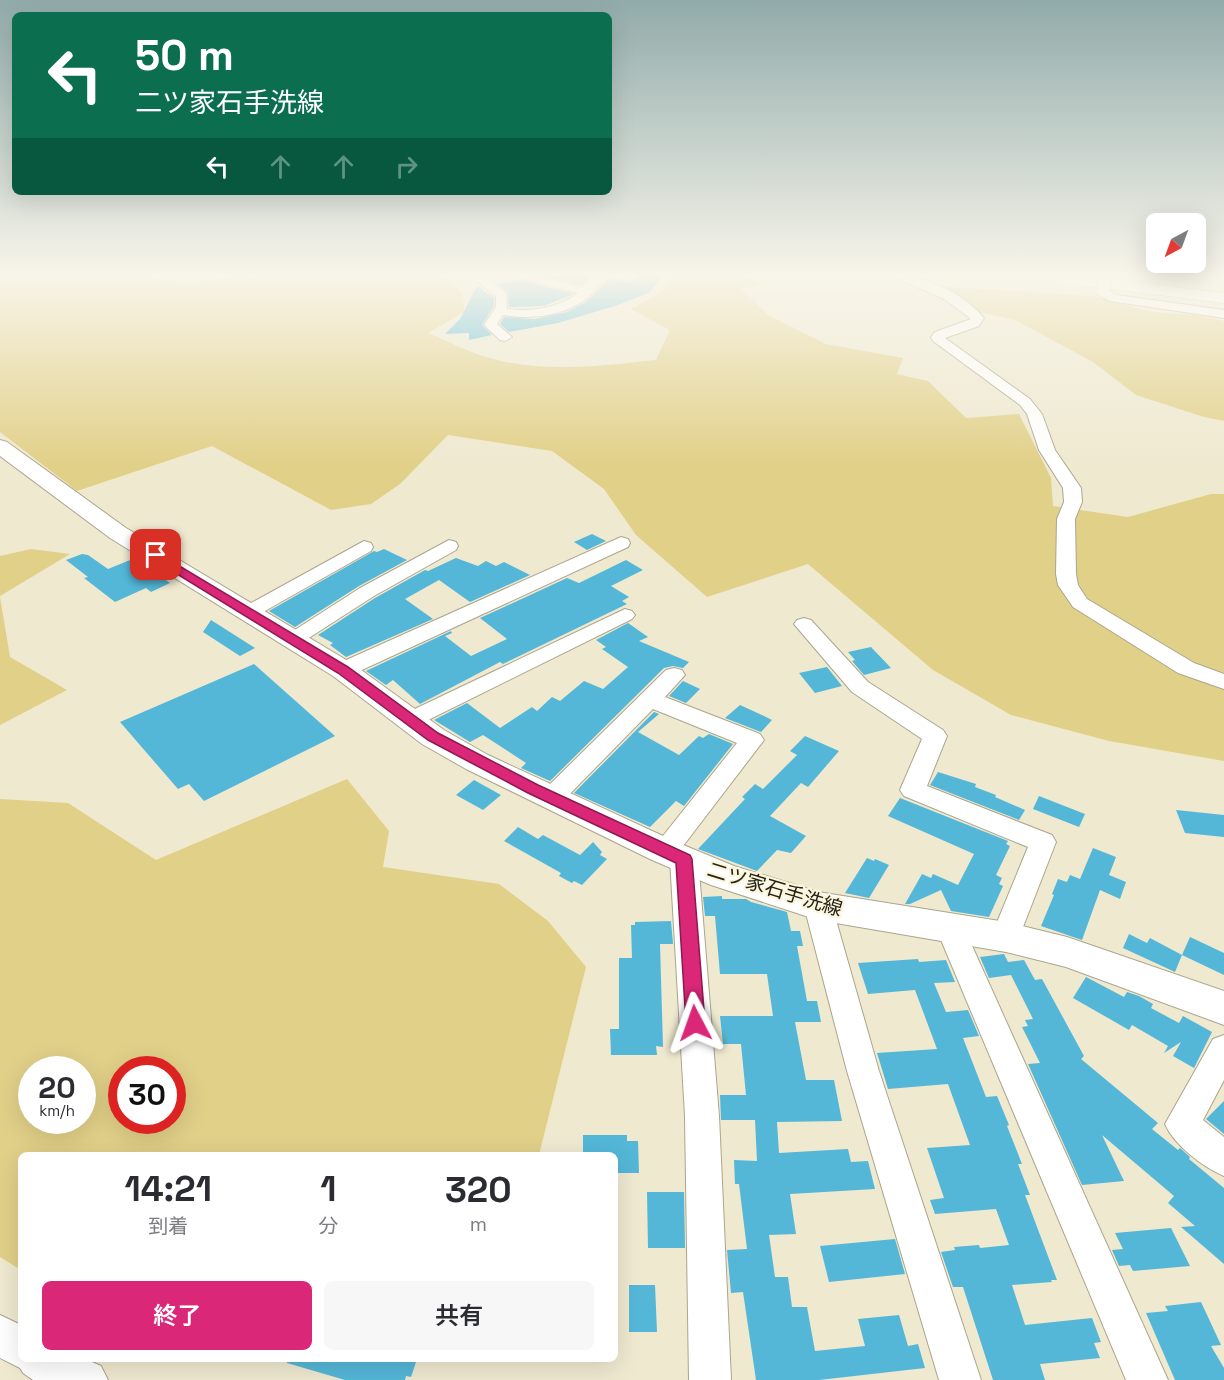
<!DOCTYPE html>
<html lang="ja">
<head>
<meta charset="utf-8">
<style>
  body { margin:0; font-family:"Space Grotesk","Noto Sans JP",sans-serif; background:#f7f7f7; color:#2b2b33; height:100vh; display:flex; flex-direction:column; font-size:22px; white-space:nowrap }
  * { box-sizing:border-box; margin:0 }
  p { font-size:20px; color:#7c7c81 }
  .icon { flex:none; width:33px; height:33px; fill:none; stroke:currentColor; stroke-width:2; stroke-linecap:round; stroke-linejoin:round }
  .map { position:relative; flex:1; overflow:hidden }
  .panel { position:absolute; left:18px; top:1152px; width:600px; height:210px; display:flex; flex-direction:column; background:#fff; border-radius:9px; box-shadow:0 6px 24px #0002 }
  .panel>* { flex:none }
  .banner { position:absolute; left:12px; top:12px; width:600px; height:183px; border-radius:9px; box-shadow:0 6px 24px #0002; background:#0b6e4f; color:#fff; overflow:hidden }
  .needle { width:39px; rotate:221deg }
  .controls { position:absolute; left:1146px; top:213px; display:grid; gap:12px }
  .controls a { display:grid; place-items:center; width:60px; height:60px; border-radius:9px; background:#fff; box-shadow:0 6px 24px #0002; font-size:30px }
  .speed { position:absolute; left:18px; top:1056px; display:flex; gap:12px; font-size:30px; font-weight:700; text-align:center }
  .speed>* { display:grid; place-content:center; width:78px; height:78px; border-radius:50%; background:#fff; box-shadow:0 6px 24px #0002; line-height:1 }
  .speed small { font-size:15px; font-weight:400 }
  .speed .limit { border:9px solid #d22; background:#fff; color:#111 }
  .pin { position:absolute; display:grid; place-items:center; width:51px; height:51px; color:#fff; margin:-26px; border-radius:12px; box-shadow:0 3px 9px #0006 }
  .me { position:absolute; width:66px; margin:-33px; rotate:356deg; stroke-linejoin:round; filter:drop-shadow(0 0 4px #0008) }
  .turn { display:flex; align-items:center; gap:21px; height:126px; padding:0 24px; font-size:27px }
  .turn .icon { width:78px; height:78px; stroke-width:2.5 }
  .turn b { display:block; font-size:42px; line-height:51px }
  .lanes { display:flex; align-items:center; height:57px; padding:0 24px; background:#0003; justify-content:center; gap:30px; direction:ltr }
  .lanes .off { opacity:.35 }
  .eta { display:flex; justify-content:space-evenly; align-items:center; height:102px; text-align:center }
  .eta b { font-size:36px; font-weight:600; line-height:42px }
  .action { display:flex; gap:12px; margin-top:auto; padding:12px 24px }
  .action a { flex:1; height:69px; border-radius:9px; background:#db2777; color:#fff; font-size:24px; font-weight:600; line-height:69px; text-align:center }
  .action a+a { background:#f7f7f7; color:#2b2b33 }
  .map>svg:first-child { display:block }
  .green { fill:#e1d088; fill-rule:evenodd }
  .building { fill:#54b7d8 }
  .lines { fill:none; stroke-linecap:round; stroke-linejoin:round }
  .minor-casing { stroke:#aba58d; stroke-width:2 }
  .tertiary-casing { stroke:#aba58d; stroke-width:2 }
  .motorway-casing { stroke:#aba58d; stroke-width:1 }
  .minor { fill:#fff; fill-rule:evenodd }
  .tertiary { fill:#fff; fill-rule:evenodd }
  .motorway { fill:#fff; fill-rule:evenodd }
  .minor-bridge-casing { stroke:#aba58d; stroke-width:14; stroke-linecap:butt }
  .minor-bridge { stroke:#fff; stroke-width:13 }
  .route { fill:#db2777; stroke:#8e194d; stroke-width:1.5 }
  .labels { text-anchor:middle; stroke-width:4.5; stroke-linejoin:round; paint-order:stroke }
  .street-label { font-size:20px; fill:#26241a; stroke:#fcf6dd }
</style>
</head>
<body>
<div class="map">
<svg width="1224" height="1380" viewBox="0 0 1224 1380">
  <rect width="100%" height="100%" fill="#efe9d0"/>
  <g class="green">
    <path d="M0,273h140l26,9 31,1 29,-5 7,-5h206l24,20 1,19 -36,21c18,7 36,17 55,23 56,18 115,10 173,4l14,-30 -39,-21 32,-18 11,-18h69l18,12 -20,3 28,28 57,28 77,14 -6,16 31,7 38,37 53,-4 32,64 2,28 75,11 83,-23h13v267l-115,-20 -98,-26 -78,-45 -125,-106 -101,33 -71,-62 -32,-46 -52,-38 -104,-16 -48,49 -29,20 -40,6 -119,-64 -135,45 -77,-59z"/>
    <polygon points="936,286 1092,296 1153,312 1194,315 1224,321 1224,421 1204,417 1136,395 1093,362 1015,320 980,312 929,290"/>
    <polygon points="31,549 70,554 0,596 0,556"/>
    <polygon points="0,597 10,657 67,690 0,725"/>
    <path d="M347,779l42,52 -6,36 116,17 49,37 38,46 -47,188h-518v115l-21,-13v-458l68,4 88,57zM32,1070h50v50h-50zM122,1070h50v50h-50z"/>
  </g>
  <g class="building">
    <polygon points="562,273 594,273 582,285 545,276"/>
    <polygon points="646,273 666,273 650,292 618,305 558,323 509,332 500,324 504,317 535,319 567,312 586,302 609,279 632,283"/>
    <polygon points="520,280 573,294 544,306 509,307 508,293 498,284"/>
    <polygon points="477,286 494,298 494,306 482,325 492,335 469,340 469,333 445,334 460,319"/>
    <polygon points="592,534 606,541 587,550 574,542"/>
    <polygon points="384,549 407,560 359,586 295,627 269,611 374,551 377,552"/>
    <polygon points="82,554 88,555 108,569 135,558 170,583 151,592 146,588 115,602 84,578 88,577 66,560"/>
    <polygon points="456,558 478,566 486,561 496,566 504,562 530,575 470,602 439,580 405,599 433,619 346,657 330,645 333,643 318,635 375,598 425,570 428,571"/>
    <polygon points="626,560 643,570 611,586 629,597 622,601 627,604 503,664 500,662 420,704 393,680 386,685 366,671 451,631 452,633 445,636 471,656 507,639 480,618 567,578 579,583"/>
    <polygon points="211,620 255,648 240,656 203,632"/>
    <polygon points="628,623 648,637 639,641 689,662 683,668 673,666 664,668 550,781 521,768 526,763 483,735 470,742 434,720 467,703 500,728 532,707 537,711 552,697 560,701 584,681 603,689 628,667 602,649 606,647 596,640"/>
    <polygon points="871,647 891,668 864,675 852,661 855,660 848,652"/>
    <polygon points="254,664 335,736 204,801 189,784 178,789 120,722"/>
    <polygon points="827,667 842,686 815,693 799,673"/>
    <polygon points="683,681 700,689 686,703 669,696"/>
    <polygon points="740,705 764,716 772,720 761,732 725,718"/>
    <polygon points="654,712 659,714 638,732 679,755 699,736 703,738 709,734 733,744 684,806 676,801 650,827 574,793"/>
    <polygon points="805,736 839,751 808,787 801,783 770,816 806,836 791,853 777,850 757,871 698,849 745,799 742,797 755,784 763,789 797,755 790,751"/>
    <polygon points="938,772 976,784 975,787 996,795 995,797 1025,810 1019,820 930,785"/>
    <polygon points="474,780 501,795 483,810 456,795"/>
    <polygon points="1039,796 1085,814 1079,827 1033,809"/>
    <polygon points="900,798 1008,841 1006,844 1010,846 996,875 1002,878 999,884 1003,886 989,917 951,911 941,890 910,904 905,904 922,874 931,878 933,874 958,885 974,854 888,816"/>
    <polygon points="1176,810 1224,815 1224,837 1185,833"/>
    <polygon points="518,827 538,839 543,835 580,855 593,842 602,852 600,855 607,859 582,885 574,881 572,883 559,876 561,873 504,841"/>
    <polygon points="1093,848 1116,857 1109,875 1126,882 1120,899 1100,890 1082,940 1041,926 1054,895 1052,894 1058,879 1067,882 1070,875 1080,879"/>
    <polygon points="867,858 874,861 875,859 889,865 869,898 845,893"/>
    <polygon points="722,896 722,899 746,899 751,902 787,912 791,931 800,931 803,946 797,946 807,1001 817,1001 821,1022 795,1022 806,1080 834,1080 842,1121 777,1122 779,1153 848,1149 851,1162 868,1161 875,1189 790,1194 796,1234 769,1235 775,1277 788,1277 792,1307 807,1307 815,1351 865,1346 858,1319 899,1315 908,1346 918,1344 925,1368 819,1380 756,1380 743,1292 731,1293 727,1250 747,1249 739,1184 735,1184 734,1160 757,1161 755,1120 721,1120 720,1095 746,1095 741,1044 723,1044 720,1016 773,1016 767,974 720,974 715,916 705,916 703,897"/>
    <polygon points="671,921 673,944 660,944 663,1047 656,1046 657,1055 611,1055 610,1029 619,1029 619,958 632,958 631,925 635,925 635,922"/>
    <polygon points="1129,934 1147,943 1150,938 1182,955 1175,972 1123,948"/>
    <polygon points="1190,937 1224,953 1224,975 1182,955"/>
    <polygon points="1004,954 1008,962 1024,960 1035,980 1042,979 1084,1056 1081,1059 1158,1123 1152,1129 1178,1150 1180,1148 1190,1157 1189,1159 1224,1188 1224,1264 1181,1227 1195,1226 1168,1203 1174,1196 1102,1135 1124,1181 1082,1185 1028,1064 1040,1063 1022,1027 1028,1026 1025,1020 1033,1019 1011,975 989,978 980,957"/>
    <polygon points="918,959 919,962 946,960 955,982 934,983 946,1012 968,1010 979,1036 963,1038 986,1097 997,1096 1009,1125 1007,1126 1022,1164 1018,1164 1030,1195 1025,1195 1057,1280 1051,1280 1052,1282 1012,1285 1025,1325 1092,1318 1101,1342 1094,1343 1100,1358 1040,1364 1045,1380 993,1380 963,1287 953,1287 941,1252 955,1250 954,1247 979,1245 980,1248 1009,1245 996,1209 935,1214 930,1200 944,1198 927,1148 970,1145 948,1084 888,1089 877,1053 937,1049 915,990 868,994 858,963"/>
    <polygon points="1086,977 1124,997 1127,992 1139,996 1153,1004 1151,1008 1179,1023 1183,1016 1212,1032 1194,1068 1173,1056 1181,1042 1164,1053 1168,1046 1132,1025 1129,1030 1073,998"/>
    <polygon points="1224,1101 1224,1134 1206,1119"/>
    <polygon points="583,1135 627,1135 627,1141 638,1141 639,1173 615,1173 615,1155 583,1155"/>
    <polygon points="647,1192 684,1192 685,1248 648,1248"/>
    <polygon points="1171,1228 1190,1266 1133,1271 1130,1265 1119,1266 1112,1250 1123,1249 1115,1233"/>
    <polygon points="895,1239 905,1274 829,1282 820,1246"/>
    <polygon points="629,1285 655,1285 657,1332 629,1332"/>
    <polygon points="1201,1302 1221,1345 1211,1346 1224,1368 1224,1380 1175,1380 1146,1313 1168,1311 1165,1306"/>
    <polygon points="288,1359 417,1359 411,1377 406,1376 405,1380 345,1380 287,1363"/>
  </g>
  <g class="lines">
    <g class="minor-casing">
      <g id="minor">
        <path d="M468,273h12l26,20 1,16c26,3 51,-1 71,-16l-77,-20h21l61,14 15,-14h46l-12,8 -24,-4c-10,6 -14,16 -23,23 -22,16 -56,20 -82,15l-6,9 15,13 -7,4 -5,-1 -16,-15 12,-18v-10z"/>
        <path d="M886,273c33,0 77,19 98,45l-5,8 -34,12 85,61 12,15 13,36 26,38 1,14 -7,17 1,55 2,11 9,14 107,64 30,11v15l-46,-16 -105,-66 -15,-22 -2,-11 1,-55 7,-17 -1,-14 -24,-38 -12,-36 -7,-9 -87,-64 -2,-4 4,-5 36,-13 -27,-20z"/>
        <polygon points="1103,286 1116,295 1224,310 1224,318 1110,301 1097,294 1099,288"/>
        <polygon points="621,537 628,539 630,543 628,547 351,675 343,677 335,675 332,670 335,665"/>
        <polygon points="449,540 456,542 458,546 456,550 374,596 301,643 294,645 287,643 283,639 287,635 360,588"/>
        <polygon points="364,541 371,543 373,547 371,551 256,616 242,616 239,612 242,608"/>
        <polygon points="625,609 632,611 635,615 632,619 418,725 410,728 402,725 398,720 402,715"/>
        <polygon points="804,618 811,620 868,682 943,730 947,736 927,786 1052,835 1056,842 1016,945 1006,949 996,945 991,937 1028,847 904,796 900,790 922,739 852,692 794,624 797,620"/>
        <polygon points="674,668 682,670 685,675 665,697 760,734 764,740 680,850 684,849 694,852 698,859 719,1116 731,1380 689,1380 685,1116 670,859 664,861 655,858 651,851 737,743 653,709 560,804 551,807 542,804 538,798 542,792 666,670"/>
        <polygon points="818,895 828,898 832,906 879,1071 981,1380 939,1380 847,1071 804,906 808,898"/>
        <polygon points="950,916 960,920 964,928 1168,1380 1126,1380 936,928 940,920"/>
        <path d="M1224,1035v45l-21,40 21,17v39c-21,-9 -50,-31 -59,-52l48,-85z"/>
        <polygon points="0,1315 21,1325 21,1359 85,1359 101,1366 108,1380 33,1380 23,1373 20,1368 0,1358"/>
      </g>
    </g>
    <g class="tertiary-casing">
      <polygon id="tertiary" points="0,440 7,442 126,528 353,664 444,730 488,755 676,842 734,866 818,892 1006,922 1067,937 1224,991 1224,1025 1066,967 1006,952 818,920 711,885 652,860 466,769 422,744 333,676 110,538 0,456"/>
    </g>
    <g class="motorway-casing">
      <polygon id="motorway" points="1012,273 1063,273 1224,293 1224,303 1020,278"/>
    </g>
    <use href="#minor" class="minor"/>
    <use href="#tertiary" class="tertiary"/>
    <use href="#motorway" class="motorway"/>
    <g class="minor-bridge-casing">
      <polyline id="minor-bridge" points="1103,290 1106,273"/>
    </g>
    <use href="#minor-bridge" class="minor-bridge"/>
  </g>
  <linearGradient id="sky" x2="0" y2="1"><stop stop-color="#91abaa"/><stop offset="0.59" stop-color="#f8f5ea"/><stop offset="1" stop-color="#f8f5ea" stop-opacity="0"/></linearGradient>
  <rect width="1224" height="466" fill="url(#sky)"/>
  <polygon class="route" points="156,552 348,667 438,733 538,785 690,855 692,859 705,1023 702,1029 695,1031 689,1029 686,1023 676,863 528,793 428,740 338,673 151,558 150,555"/>
  <g class="labels">
    <g class="street-label">
      <text transform="translate(775 889) rotate(17)" y="7">二ツ家石手洗線</text>
    </g>
  </g>
</svg>
<div class="controls">
<a><svg class="needle" viewBox="-14 -14 28 28"><path d="M0-13l5 13h-10z" fill="#e53935"/><path d="M0 13l5-13h-10z" fill="#7c7c81"/></svg></a>
</div>
<div class="speed"><div>20<small>km/h</small></div><div class="limit">30</div></div>
<div class="pin" style="left:156px;top:555px;background:#d93025"><svg class="icon" aria-label="arrive" viewBox="0 0 24 24"><path d="M6 21V4h12l-3 4 3 4H6"/></svg></div>
<svg class="me" style="left:695px;top:1023px" viewBox="-20 -20 40 40"><path d="M0-17L14 15 0 8-14 15z" fill="#db2777" stroke="#fff" stroke-width="4"/></svg>
<div class="banner">
<div class="turn"><svg class="icon" aria-label="left" viewBox="0 0 24 24"><path d="M17 20v-9H6M10 6l-5 5 5 5"/></svg><div><b>50 m</b>二ツ家石手洗線</div></div>
<div class="lanes"><svg class="icon" aria-label="left" viewBox="0 0 24 24"><path d="M17 20v-9H6M10 6l-5 5 5 5"/></svg><svg class="icon off" aria-label="ahead" viewBox="0 0 24 24"><path d="M12 20V5M6 11l6-6 6 6"/></svg><svg class="icon off" aria-label="ahead" viewBox="0 0 24 24"><path d="M12 20V5M6 11l6-6 6 6"/></svg><svg class="icon off" aria-label="right" viewBox="0 0 24 24"><path d="M7 20v-9h11M14 6l5 5-5 5"/></svg></div>
</div>
<section class="panel">
<div class="eta">
<div><b>14:21</b><p>到着</p></div>
<div><b>1</b><p>分</p></div>
<div><b>320</b><p>m</p></div>
</div>
<div class="action"><a>終了</a><a>共有</a></div>
</section>
</div>
</body>
</html>
